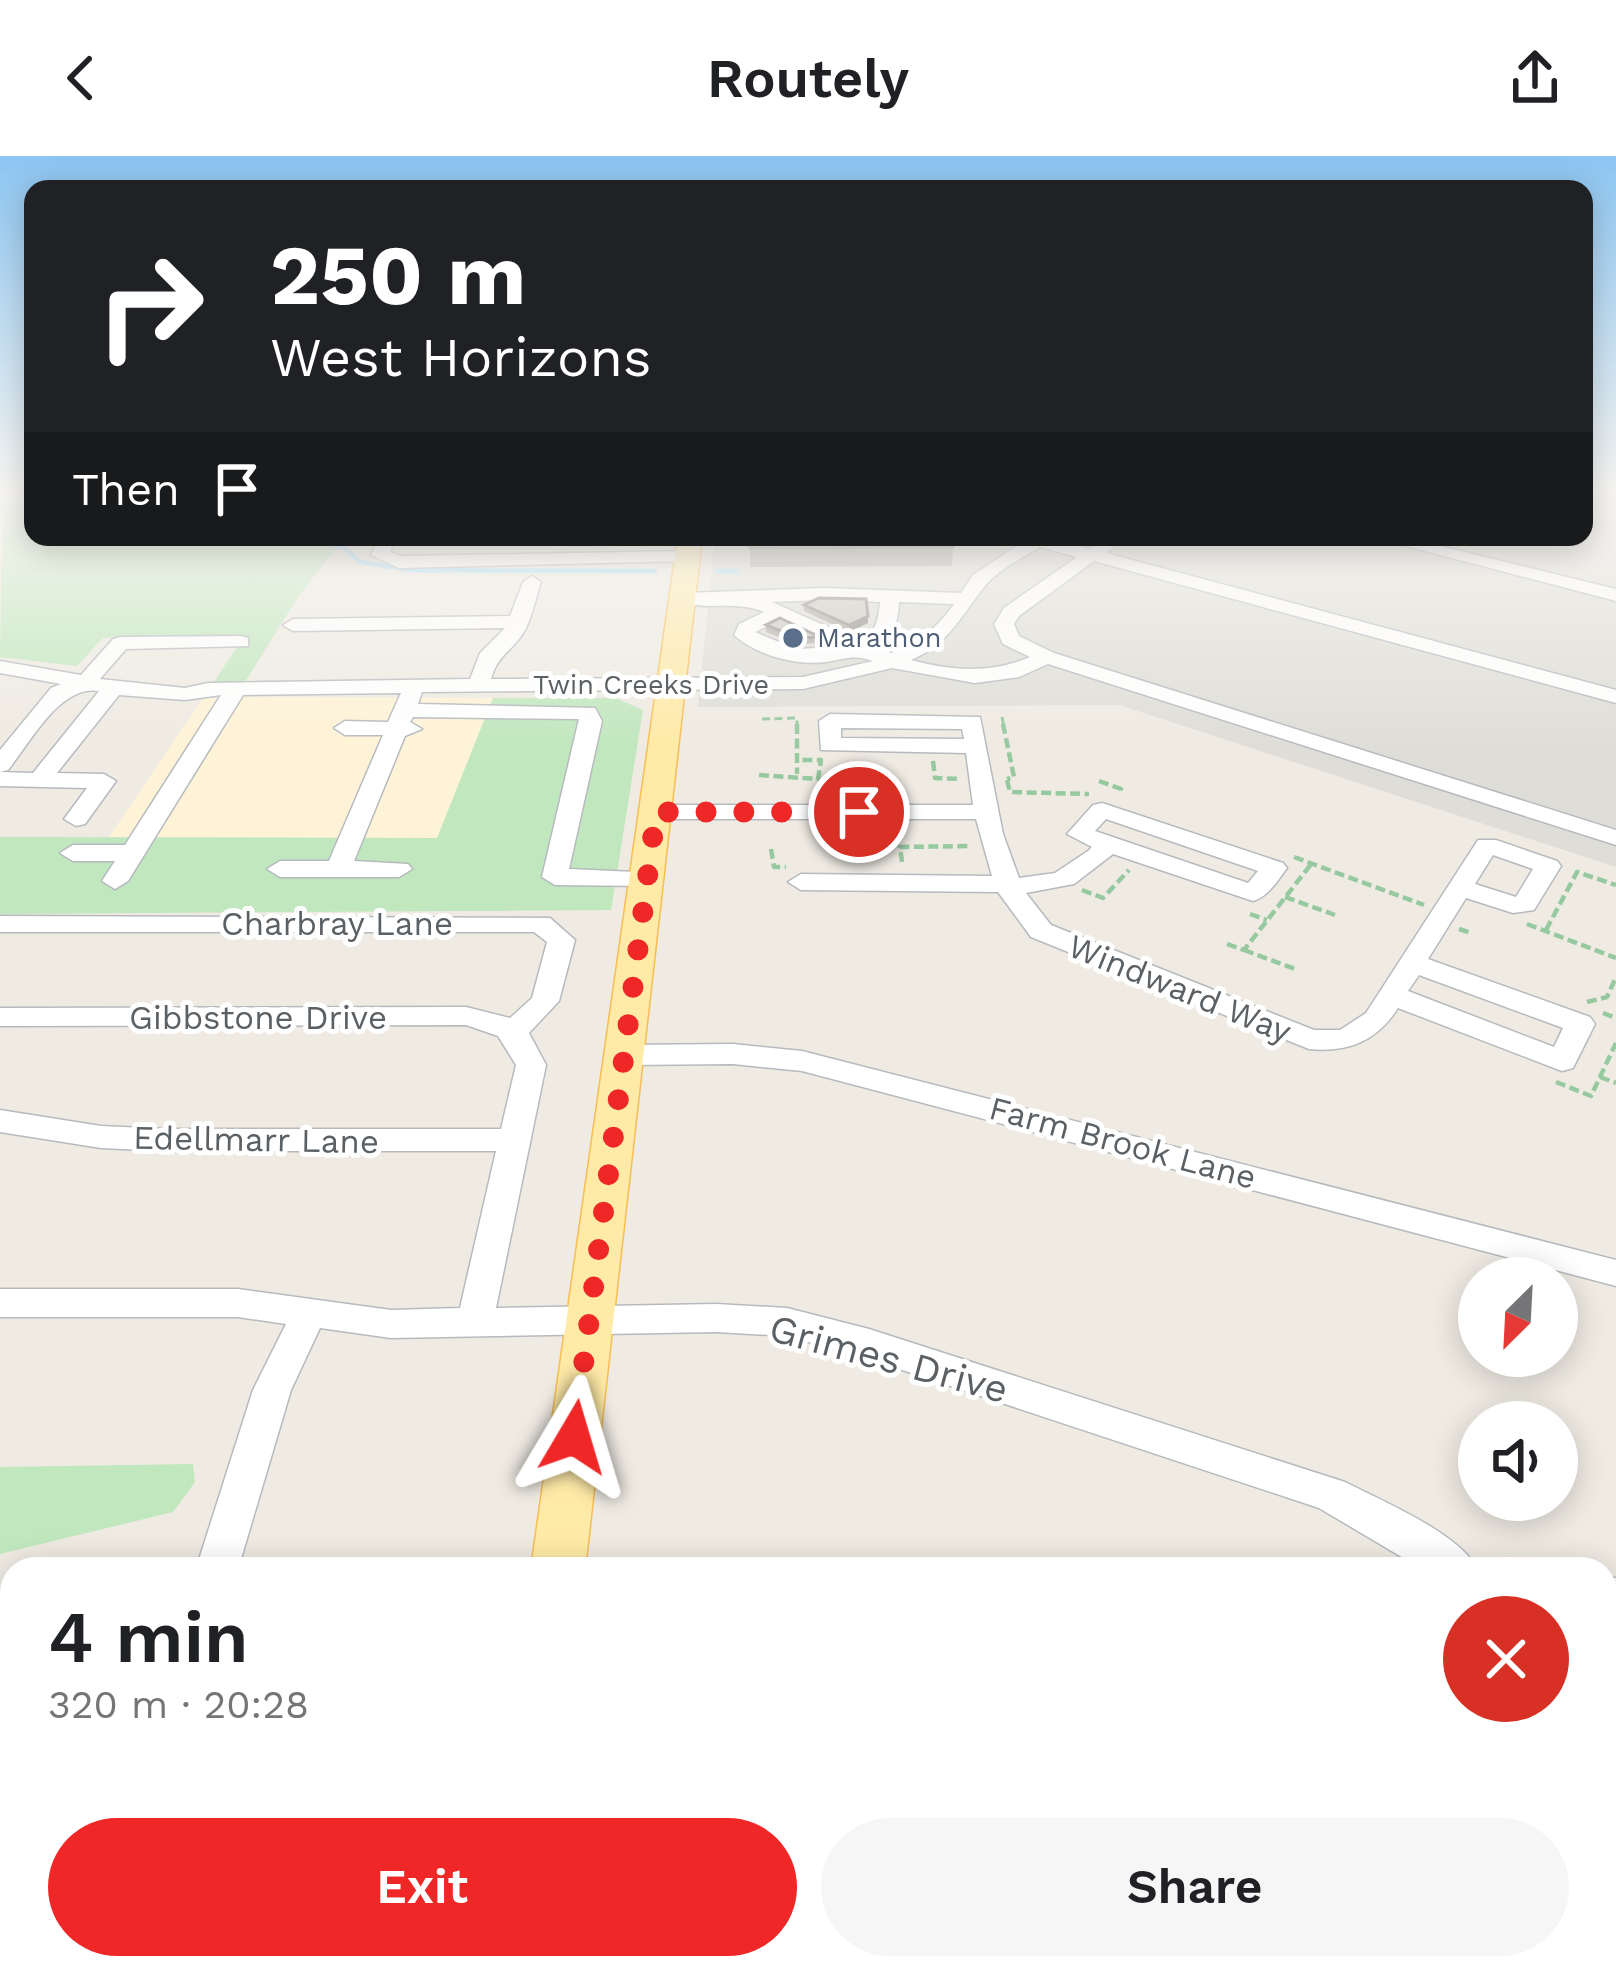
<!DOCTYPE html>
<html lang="en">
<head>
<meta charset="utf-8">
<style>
  body { margin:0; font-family:"Work Sans",sans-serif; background:#f6f6f6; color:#202124; height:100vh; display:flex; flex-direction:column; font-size:45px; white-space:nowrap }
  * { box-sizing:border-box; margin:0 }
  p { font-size:39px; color:#757577 }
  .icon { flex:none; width:66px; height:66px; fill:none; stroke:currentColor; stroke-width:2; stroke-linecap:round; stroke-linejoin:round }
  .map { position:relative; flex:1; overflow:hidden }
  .side { position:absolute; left:0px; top:1401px; width:1617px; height:423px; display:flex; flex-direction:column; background:#fff; border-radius:36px 36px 0 0; box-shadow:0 6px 30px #0003 }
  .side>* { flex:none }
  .hud { position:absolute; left:24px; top:24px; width:1569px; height:366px; border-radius:24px; box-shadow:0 6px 30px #0003; background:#202124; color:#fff; overflow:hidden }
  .needle { width:78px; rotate:204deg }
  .buttons { position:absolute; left:1458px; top:1101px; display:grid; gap:24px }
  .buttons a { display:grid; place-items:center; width:120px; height:120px; border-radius:50%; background:#fff; box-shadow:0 6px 30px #0003; font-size:60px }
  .pin { position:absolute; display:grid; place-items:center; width:102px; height:102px; color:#fff; margin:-51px; border:6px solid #fff; border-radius:50%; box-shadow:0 3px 12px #0007 }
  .me { position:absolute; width:132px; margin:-66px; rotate:7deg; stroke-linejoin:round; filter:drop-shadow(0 0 9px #0008) }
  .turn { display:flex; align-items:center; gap:42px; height:252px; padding:0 48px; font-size:54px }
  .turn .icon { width:156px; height:156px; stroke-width:2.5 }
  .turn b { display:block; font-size:84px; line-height:102px }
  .then { display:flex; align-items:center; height:114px; padding:0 48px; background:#0003; gap:24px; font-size:45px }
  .round { display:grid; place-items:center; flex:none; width:126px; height:126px; border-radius:63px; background:#f6f6f6 }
  .summary { display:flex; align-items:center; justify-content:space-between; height:204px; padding:0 48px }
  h1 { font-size:72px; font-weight:600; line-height:90px }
  .action { display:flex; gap:24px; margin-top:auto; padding:24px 48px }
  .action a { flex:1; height:138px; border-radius:72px; background:#f02727; color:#fff; font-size:48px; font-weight:600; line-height:138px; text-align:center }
  .action a+a { background:#f6f6f6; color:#202124 }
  header { display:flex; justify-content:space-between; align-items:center; height:156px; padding:0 48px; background:#fff; font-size:54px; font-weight:600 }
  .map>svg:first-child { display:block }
  .commercial { fill:#fff3d7 }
  .industrial { fill:#dfddd7 }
  .green { fill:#c1e7be }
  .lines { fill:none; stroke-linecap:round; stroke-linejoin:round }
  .stream { stroke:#a2deff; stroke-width:4.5 }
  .minor-casing { stroke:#b6babe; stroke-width:3 }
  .major-casing { stroke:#f7bd53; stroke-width:3 }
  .path-far1 { stroke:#97c9a1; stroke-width:3; stroke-dasharray:8 4.5; stroke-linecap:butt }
  .path { stroke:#97c9a1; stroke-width:4.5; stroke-dasharray:10 4.5; stroke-linecap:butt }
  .minor { fill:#fff; fill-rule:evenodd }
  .major { fill:#ffeaa7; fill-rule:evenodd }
  .wall { fill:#afaba7 }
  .shaded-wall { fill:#8e8b88 }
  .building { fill:#cbc7c2; stroke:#8e8b88; stroke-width:3 }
  .route { stroke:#f02727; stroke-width:21; stroke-dasharray:0 37.8 }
  .service-dot { fill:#5c6f8a; stroke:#fff; stroke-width:4.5 }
  .labels { text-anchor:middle; stroke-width:10; stroke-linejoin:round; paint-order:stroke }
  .far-service-label { font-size:27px; fill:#4e5e75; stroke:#fff; text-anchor:start }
  .far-street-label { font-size:27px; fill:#5b6064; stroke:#fff }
  .street-label { font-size:33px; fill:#5b6064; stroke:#fff }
  .near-street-label { font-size:39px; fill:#5b6064; stroke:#fff }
</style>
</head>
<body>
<header><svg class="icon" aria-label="back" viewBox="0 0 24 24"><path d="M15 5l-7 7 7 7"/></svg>Routely<svg class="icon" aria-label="share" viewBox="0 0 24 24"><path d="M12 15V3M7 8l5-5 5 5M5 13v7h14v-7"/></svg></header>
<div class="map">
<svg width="1616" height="1823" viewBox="0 0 1616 1823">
  <rect width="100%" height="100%" fill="#efebe3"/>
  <polygon class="commercial" points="204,541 493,542 438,682 109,681"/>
  <polygon class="industrial" points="1584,335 1616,338 1616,711 1119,549 698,551 715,381 1584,381"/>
  <g class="green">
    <polygon points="3,335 33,335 33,381 345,381 298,441 245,526 214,526 244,480 103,482 77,510 0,501"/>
    <polygon points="493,542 616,542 643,554 611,754 0,758 0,681 437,682"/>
    <polygon points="193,1308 195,1326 173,1356 0,1398 0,1311"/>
  </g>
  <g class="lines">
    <g class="stream">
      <polyline points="0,348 33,348"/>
      <polyline points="150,381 316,386 344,392 360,406 411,414 655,415"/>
      <polyline points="718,415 737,415"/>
    </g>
    <g class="minor-casing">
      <g id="minor">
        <polygon points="379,381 395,381 390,396 401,400 687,395 696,400 687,405 399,412 371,399"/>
        <path d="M1016,381h35l38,12 16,-12h21l-20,16 510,137v13l-522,-142 -75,55 -5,8 5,12 35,17 562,177v15l-568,-181 -29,13 -44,6 -83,-15 -89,21 -381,3 -4,12 177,4 7,13 -33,148 88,4 4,5 -13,8 -93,-1 -13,-8 37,-158 -166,-2 -3,5 12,7 -17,7 -51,125 54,3 4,5 -13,8h-119l-13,-8 13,-8h49l54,-126h-38l-11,-7 11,-7 43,1 13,-29 -158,2 -115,186 -13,8 -13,-8 13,-20h-42l-13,-8 13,-8h52l96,-150 -36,5 -66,-5 -62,78 47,1 12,7 -31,43 -9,2 -12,-7 23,-31 -87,-2v-14l33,1 66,-82c-39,-7 -69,52 -91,79l-8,2v-22l51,-62 10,-4 -61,-11v-12l81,14 32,-36 7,-2 121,-1 7,2v8l-122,3 -26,30 85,9 23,-5 262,-4 10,-26 25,-25 -212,3 -10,-6 10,-6 217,-3 13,-34 9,-6 9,6c-6,18 -10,43 -22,57 -13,16 -22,19 -28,40l312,-2 70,-16c-19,-7 -28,-2 -47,1 -30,4 -70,-7 -92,-27l5,-11 25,-12c-30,-13 -69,1 -90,-13l10,-6 140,-5 137,5 12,-18 50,-33zM1040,391l37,10 -73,51 -10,16 9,20 27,13c-40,17 -78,14 -119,3 38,-16 49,-43 74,-74 13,-16 37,-28 55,-39zM824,444l56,2c-2,19 -3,31 -23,38l-85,-38zM899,446l55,2c-17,25 -36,38 -63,49l-16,-5c19,-8 23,-27 24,-46zM780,464l58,27 -42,2 -41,-17z"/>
        <polygon points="1372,381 1403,381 1616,433 1616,445"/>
        <path d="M830,558l150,3 23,117 16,44 36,-5 33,-22 4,-4 -25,-13 26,-29 9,-2 181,60 4,5c-9,12 -19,29 -34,33l-140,-47 -39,30 -48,9 25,32 263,105h26l26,-17 112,-173h18l61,21 4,5 -27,44 -21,3 -47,-15 -38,61 162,58 5,7 -22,44 -11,3 -164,-63c-21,33 -50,45 -89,41l-278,-112 -33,-45 -197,-2 -13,-8 13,-8 191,2 -16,-57h-320l-12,-7 12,-7h317l-7,-52 -145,-3 -2,-29zM841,572l121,1 2,10 -123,-1zM1106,663l152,52 -10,12 -153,-52zM1493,699l40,14 -17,28 -41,-13zM1419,819l144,53 -9,19 -146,-56z"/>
        <path d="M0,760l550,2 25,22 -16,61 -30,32 17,32 -50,243 220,-4 71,4 82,21 476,153c35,18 116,52 132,87h-55l-103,-61 -450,-149 -82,-23 -71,-4 -325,6 -71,-10 -29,62 -53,179h-42l57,-179 33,-66 -48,-7h-238v-28h238l153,21 69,-2 36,-157h-329l-66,-3 -101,-16v-22l101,16 66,3h334l15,-64 -18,-29 -32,-11 -466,1v-18l466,-1 44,11 22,-20 15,-56 -13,-10h-534z"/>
        <polygon points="733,888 802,895 1616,1104 1616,1130 802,915 733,908 625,909 610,899 625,889"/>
        <rect x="1605" y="1422" width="11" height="40"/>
        <polygon points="866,1812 916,1812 914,1823 864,1823"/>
        <polygon points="1437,1812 1487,1812 1486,1823 1436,1823"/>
      </g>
    </g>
    <g class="major-casing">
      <g id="major">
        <polygon points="678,381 702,381 585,1413 531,1413"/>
        <polygon points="476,1812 542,1812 541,1823 475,1823"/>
      </g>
    </g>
    <g class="path-far1">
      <polyline points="1002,561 1004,571"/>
      <polyline points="762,563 797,562 797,571"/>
    </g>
    <g class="path">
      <polyline points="797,568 797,618"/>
      <polyline points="1003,568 1014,621 1007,623"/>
      <polyline points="933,605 935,622 961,623"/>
      <polyline points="759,619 818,623 821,604 797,604"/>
      <polyline points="1007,624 1010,636 1089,638"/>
      <polyline points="1099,625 1121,633 1117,637"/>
      <polyline points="771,693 774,711 786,711"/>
      <polyline points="1294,701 1424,749"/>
      <polyline points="902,706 900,691 971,690"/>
      <polyline points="1082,734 1103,742 1129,714"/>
      <polyline points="1285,741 1335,759"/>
      <polyline points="1250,758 1267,764"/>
      <polyline points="1527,768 1616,802"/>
      <polyline points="1459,773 1471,777"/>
      <polyline points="1546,774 1577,716 1616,729"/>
      <polyline points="1227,788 1244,794 1312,707"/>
      <polyline points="1244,794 1295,813"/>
      <polyline points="1587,846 1607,841 1616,821"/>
      <polyline points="1603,857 1616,862"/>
      <polyline points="1600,921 1616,927"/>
      <polyline points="1556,926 1591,940 1616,887"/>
    </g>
    <use href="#minor" class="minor"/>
    <use href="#major" class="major"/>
  </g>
  <g class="wall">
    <polygon points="750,381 953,391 952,410 750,411"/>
    <polygon points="804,449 868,460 868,467 849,476 804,455"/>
    <polygon points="766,469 820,481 820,487 797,488 766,476"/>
  </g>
  <polygon class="shaded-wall" points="868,460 868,467 849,476 849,469"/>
  <g class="building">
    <polygon points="750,381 951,381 953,391 750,392"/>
    <polygon points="819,442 866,443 868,460 849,469 804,449"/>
    <polygon points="780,462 820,481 797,482 766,469"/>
  </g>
  <linearGradient id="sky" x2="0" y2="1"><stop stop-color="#8cc5f1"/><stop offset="0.57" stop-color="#f8f6f2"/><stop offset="1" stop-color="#f8f6f2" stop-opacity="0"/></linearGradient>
  <rect width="1616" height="591" fill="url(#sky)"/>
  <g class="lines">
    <polyline class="route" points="574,1281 656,656 859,656"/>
  </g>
  <circle class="service-dot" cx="793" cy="482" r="12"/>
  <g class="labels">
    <g class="far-service-label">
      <text x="817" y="491">Marathon</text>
    </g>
    <g class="far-street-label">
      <text x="651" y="538">Twin Creeks Drive</text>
    </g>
    <g class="street-label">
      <text x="337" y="779">Charbray Lane</text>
      <text transform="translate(1180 832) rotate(22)" y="12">Windward Way</text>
      <text x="258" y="873">Gibbstone Drive</text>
      <text transform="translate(256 983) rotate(1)" y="12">Edellmarr Lane</text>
      <text transform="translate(1123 986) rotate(15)" y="12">Farm Brook Lane</text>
    </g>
    <g class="near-street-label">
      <text transform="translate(889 1202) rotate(15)" y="14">Grimes Drive</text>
    </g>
  </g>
</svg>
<div class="buttons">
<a><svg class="needle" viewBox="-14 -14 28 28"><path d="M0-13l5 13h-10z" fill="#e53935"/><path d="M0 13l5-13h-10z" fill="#757577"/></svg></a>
<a><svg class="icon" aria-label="sound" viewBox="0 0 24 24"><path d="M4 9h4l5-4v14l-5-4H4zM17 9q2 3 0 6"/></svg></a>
</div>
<div class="pin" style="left:859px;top:656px;background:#d93025"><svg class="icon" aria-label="arrive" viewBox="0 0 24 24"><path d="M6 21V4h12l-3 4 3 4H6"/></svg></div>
<svg class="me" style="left:574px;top:1281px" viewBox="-20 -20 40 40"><path d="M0-17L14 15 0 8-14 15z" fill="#f02727" stroke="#fff" stroke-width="4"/></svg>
<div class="hud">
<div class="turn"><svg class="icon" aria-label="right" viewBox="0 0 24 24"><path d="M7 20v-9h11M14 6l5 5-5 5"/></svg><div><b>250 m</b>West Horizons</div></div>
<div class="then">Then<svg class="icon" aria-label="arrive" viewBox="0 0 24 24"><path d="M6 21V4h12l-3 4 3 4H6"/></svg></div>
</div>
<section class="side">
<div class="summary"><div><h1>4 min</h1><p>320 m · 20:28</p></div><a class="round" style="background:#d93025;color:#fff"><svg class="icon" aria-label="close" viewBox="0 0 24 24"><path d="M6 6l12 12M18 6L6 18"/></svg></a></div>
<div class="action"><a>Exit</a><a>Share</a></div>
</section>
</div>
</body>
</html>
